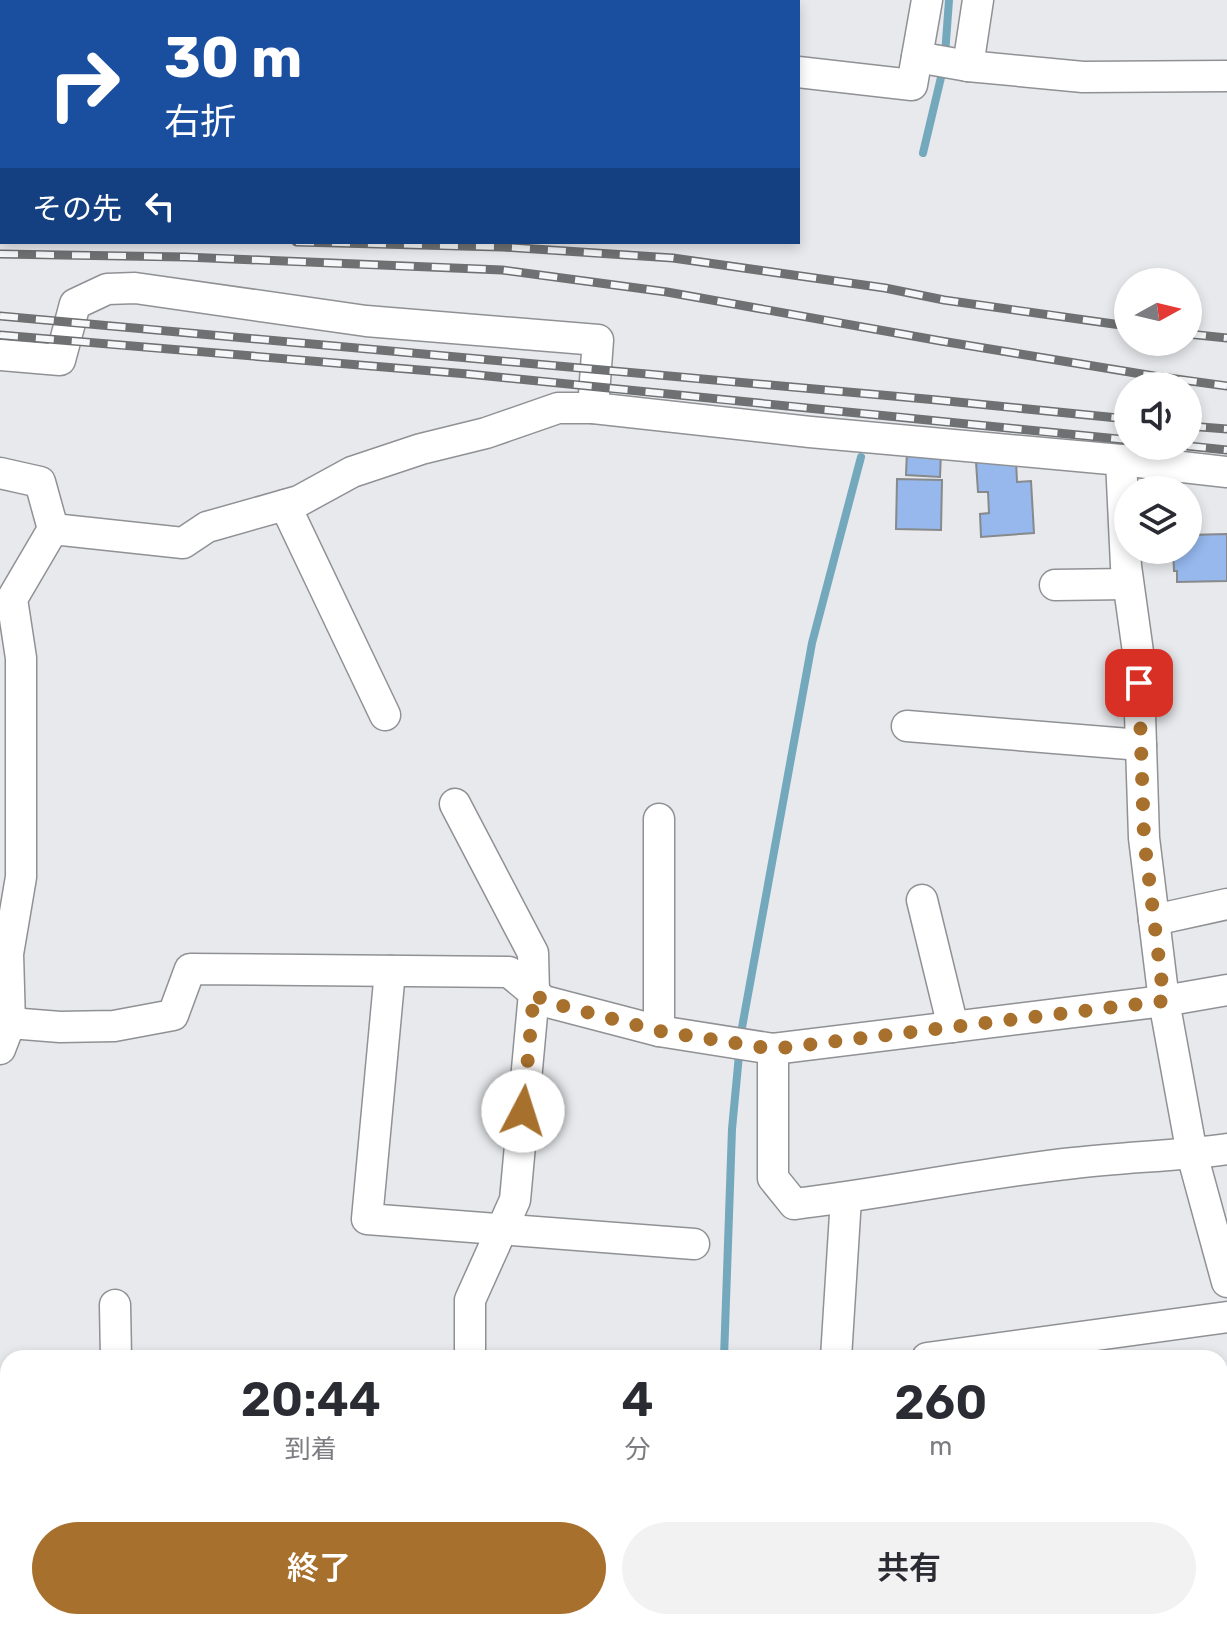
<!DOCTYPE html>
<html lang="ja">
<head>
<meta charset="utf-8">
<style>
  body { margin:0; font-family:Rubik,"Noto Sans JP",sans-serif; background:#f2f2f3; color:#2b2b33; height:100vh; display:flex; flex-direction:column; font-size:30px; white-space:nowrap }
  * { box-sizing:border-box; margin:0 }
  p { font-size:26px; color:#7c7c81 }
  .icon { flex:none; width:44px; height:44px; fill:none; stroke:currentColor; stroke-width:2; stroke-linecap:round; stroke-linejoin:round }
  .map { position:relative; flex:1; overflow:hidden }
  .panel { position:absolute; left:0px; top:1350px; width:1228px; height:280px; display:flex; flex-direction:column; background:#fff; border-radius:24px 24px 0 0; box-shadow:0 4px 12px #0003 }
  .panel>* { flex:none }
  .top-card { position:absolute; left:0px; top:0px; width:800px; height:244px; box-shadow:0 4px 12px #0003; background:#1a4fa0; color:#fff; overflow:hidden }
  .needle { width:52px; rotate:82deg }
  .tools { position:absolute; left:1114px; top:268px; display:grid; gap:16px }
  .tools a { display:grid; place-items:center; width:88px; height:88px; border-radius:50%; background:#fff; box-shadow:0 4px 12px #0003; font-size:40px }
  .pin { position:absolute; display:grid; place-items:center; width:68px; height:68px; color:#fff; margin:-34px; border-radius:16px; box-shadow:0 4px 12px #0006 }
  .me { position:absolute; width:88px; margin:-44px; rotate:5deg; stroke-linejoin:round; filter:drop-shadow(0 0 6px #0008) }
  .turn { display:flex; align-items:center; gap:28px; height:168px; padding:0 32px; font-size:36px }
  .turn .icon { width:104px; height:104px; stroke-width:2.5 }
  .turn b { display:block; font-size:56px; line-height:68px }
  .then { display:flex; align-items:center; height:76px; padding:0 32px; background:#0003; gap:16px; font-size:30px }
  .eta { display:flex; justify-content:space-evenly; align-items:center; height:136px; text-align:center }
  .eta b { font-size:48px; font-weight:600; line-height:56px }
  .cta { display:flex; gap:16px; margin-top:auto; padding:16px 32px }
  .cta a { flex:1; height:92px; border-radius:48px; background:#a8702d; color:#fff; font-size:32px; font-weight:600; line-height:92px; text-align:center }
  .cta a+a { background:#f2f2f3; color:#2b2b33 }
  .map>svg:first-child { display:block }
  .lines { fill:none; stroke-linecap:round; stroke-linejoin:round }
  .stream { stroke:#73a8bd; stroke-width:8 }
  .building { fill:#96b8ed; stroke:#87898b; stroke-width:2 }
  .street-casing { stroke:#909194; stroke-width:33 }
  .secondary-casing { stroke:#909194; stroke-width:47 }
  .street { stroke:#fff; stroke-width:30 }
  .secondary { stroke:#fff; stroke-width:44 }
  .rail-casing { stroke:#6f7072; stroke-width:9 }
  .rail { stroke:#f5f7f9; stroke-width:6; stroke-dasharray:18; stroke-linecap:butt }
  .route { stroke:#a8702d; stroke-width:14; stroke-dasharray:0 25.2 }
</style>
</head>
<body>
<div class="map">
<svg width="1227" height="1630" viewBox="0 0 1227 1630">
  <rect width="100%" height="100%" fill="#e7e9ec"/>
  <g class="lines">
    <g class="stream">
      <polyline points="945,55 949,0"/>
      <polyline points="923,153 943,69"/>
      <polyline points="741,1033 812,643 861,457"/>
      <polyline points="724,1358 732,1129 739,1055"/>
    </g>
  </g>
  <g class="building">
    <polygon points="907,451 941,452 940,477 906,475"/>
    <polygon points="1016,460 1017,482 1031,481 1034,533 981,537 980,514 989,513 988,492 978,492 976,462"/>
    <polygon points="897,479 942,480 941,530 896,529"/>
    <polygon points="1227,534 1227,581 1177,582 1177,571 1174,571 1173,550 1188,550 1188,535"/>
  </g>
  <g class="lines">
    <g class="street-casing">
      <g id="street">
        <polyline points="750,2 750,0"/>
        <polyline points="917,57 968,66 1083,77 1227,76"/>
        <polyline points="968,66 978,0"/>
        <polyline points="798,72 912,85 927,0"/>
        <polyline points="0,355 60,360 75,304 107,289 135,288 366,321 598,340 593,408"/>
        <polyline points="1121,460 1227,472"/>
        <polyline points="0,473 40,482 53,529"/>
        <polyline points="285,505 385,715"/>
        <polyline points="1055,585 1128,584"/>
        <polyline points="907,726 1141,745"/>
        <polyline points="455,804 533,953 534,993 515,1200 470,1300 470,1358"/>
        <polyline points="659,819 659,1031"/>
        <polyline points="922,900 953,1027"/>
        <polyline points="1154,920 1227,904"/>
        <polyline points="390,971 367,1219 694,1244"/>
        <polyline points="10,1023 60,1027 114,1026 173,1015 190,969 509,972 544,1001 659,1031 773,1049 1164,1001 1227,990"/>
        <polyline points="0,1049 10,1023 8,954 21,877 21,658 12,599 53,529 183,543 207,527 299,501 352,472 421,449 486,433 558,408 593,408 810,432 1121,460 1126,566 1138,652 1144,838 1164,1001 1192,1154 1227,1282"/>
        <path d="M773,1049v129l21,26c94,-11 186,-31 280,-41 51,-6 102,-7 153,-14"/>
        <polyline points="115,1305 116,1358"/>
        <polyline points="836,1358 846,1198"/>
        <polyline points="927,1358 1227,1317"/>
        <polyline points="0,1391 8,1393"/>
        <polyline points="1220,1481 1227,1480"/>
        <polyline points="232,1622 234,1630"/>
        <polyline points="473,1622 474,1630"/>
        <polyline points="837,1622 837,1630"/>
      </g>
    </g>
    <g class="secondary-casing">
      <g id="secondary">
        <polyline points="30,2 30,0"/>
        <polyline points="0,124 2,116"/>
      </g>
    </g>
    <use href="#street" class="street"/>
    <use href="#secondary" class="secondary"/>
    <g class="rail-casing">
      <g id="rail">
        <polyline points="0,236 2,236"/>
        <polyline points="296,242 503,247 673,258 885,288 944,300 1128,326"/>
        <polyline points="0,254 185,257 502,270 667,292 941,341 1154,376 1227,386"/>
        <polyline points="0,316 937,400 1128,419"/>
        <polyline points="1188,334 1227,338"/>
        <polyline points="0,335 468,374 1128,440"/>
        <polyline points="1188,426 1227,429"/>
        <polyline points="1188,446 1227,450"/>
      </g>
    </g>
    <use href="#rail" class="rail"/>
  </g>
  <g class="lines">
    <polyline class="route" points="523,1111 534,993 544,1001 659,1031 773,1049 1164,1001 1144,838 1139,683"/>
  </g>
</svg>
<div class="tools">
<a><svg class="needle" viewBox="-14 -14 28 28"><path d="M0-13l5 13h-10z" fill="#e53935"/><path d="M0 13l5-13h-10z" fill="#7c7c81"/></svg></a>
<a><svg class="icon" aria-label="sound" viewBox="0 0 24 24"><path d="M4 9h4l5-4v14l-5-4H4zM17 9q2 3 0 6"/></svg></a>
<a><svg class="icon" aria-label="layers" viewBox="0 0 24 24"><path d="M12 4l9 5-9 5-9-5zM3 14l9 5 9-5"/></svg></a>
</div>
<div class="pin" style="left:1139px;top:683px;background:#d93025"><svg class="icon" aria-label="arrive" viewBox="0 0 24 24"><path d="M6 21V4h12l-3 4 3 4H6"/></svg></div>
<svg class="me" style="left:523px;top:1111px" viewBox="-20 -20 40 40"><circle r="19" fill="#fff"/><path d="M0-13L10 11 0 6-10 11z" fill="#a8702d"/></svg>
<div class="top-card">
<div class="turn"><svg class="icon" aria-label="right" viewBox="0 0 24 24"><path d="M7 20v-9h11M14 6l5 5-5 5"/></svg><div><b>30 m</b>右折</div></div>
<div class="then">その先<svg class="icon" aria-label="left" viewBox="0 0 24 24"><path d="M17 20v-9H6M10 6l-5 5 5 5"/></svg></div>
</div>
<section class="panel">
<div class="eta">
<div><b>20:44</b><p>到着</p></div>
<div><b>4</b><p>分</p></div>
<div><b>260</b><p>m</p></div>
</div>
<div class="cta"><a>終了</a><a>共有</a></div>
</section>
</div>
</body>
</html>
